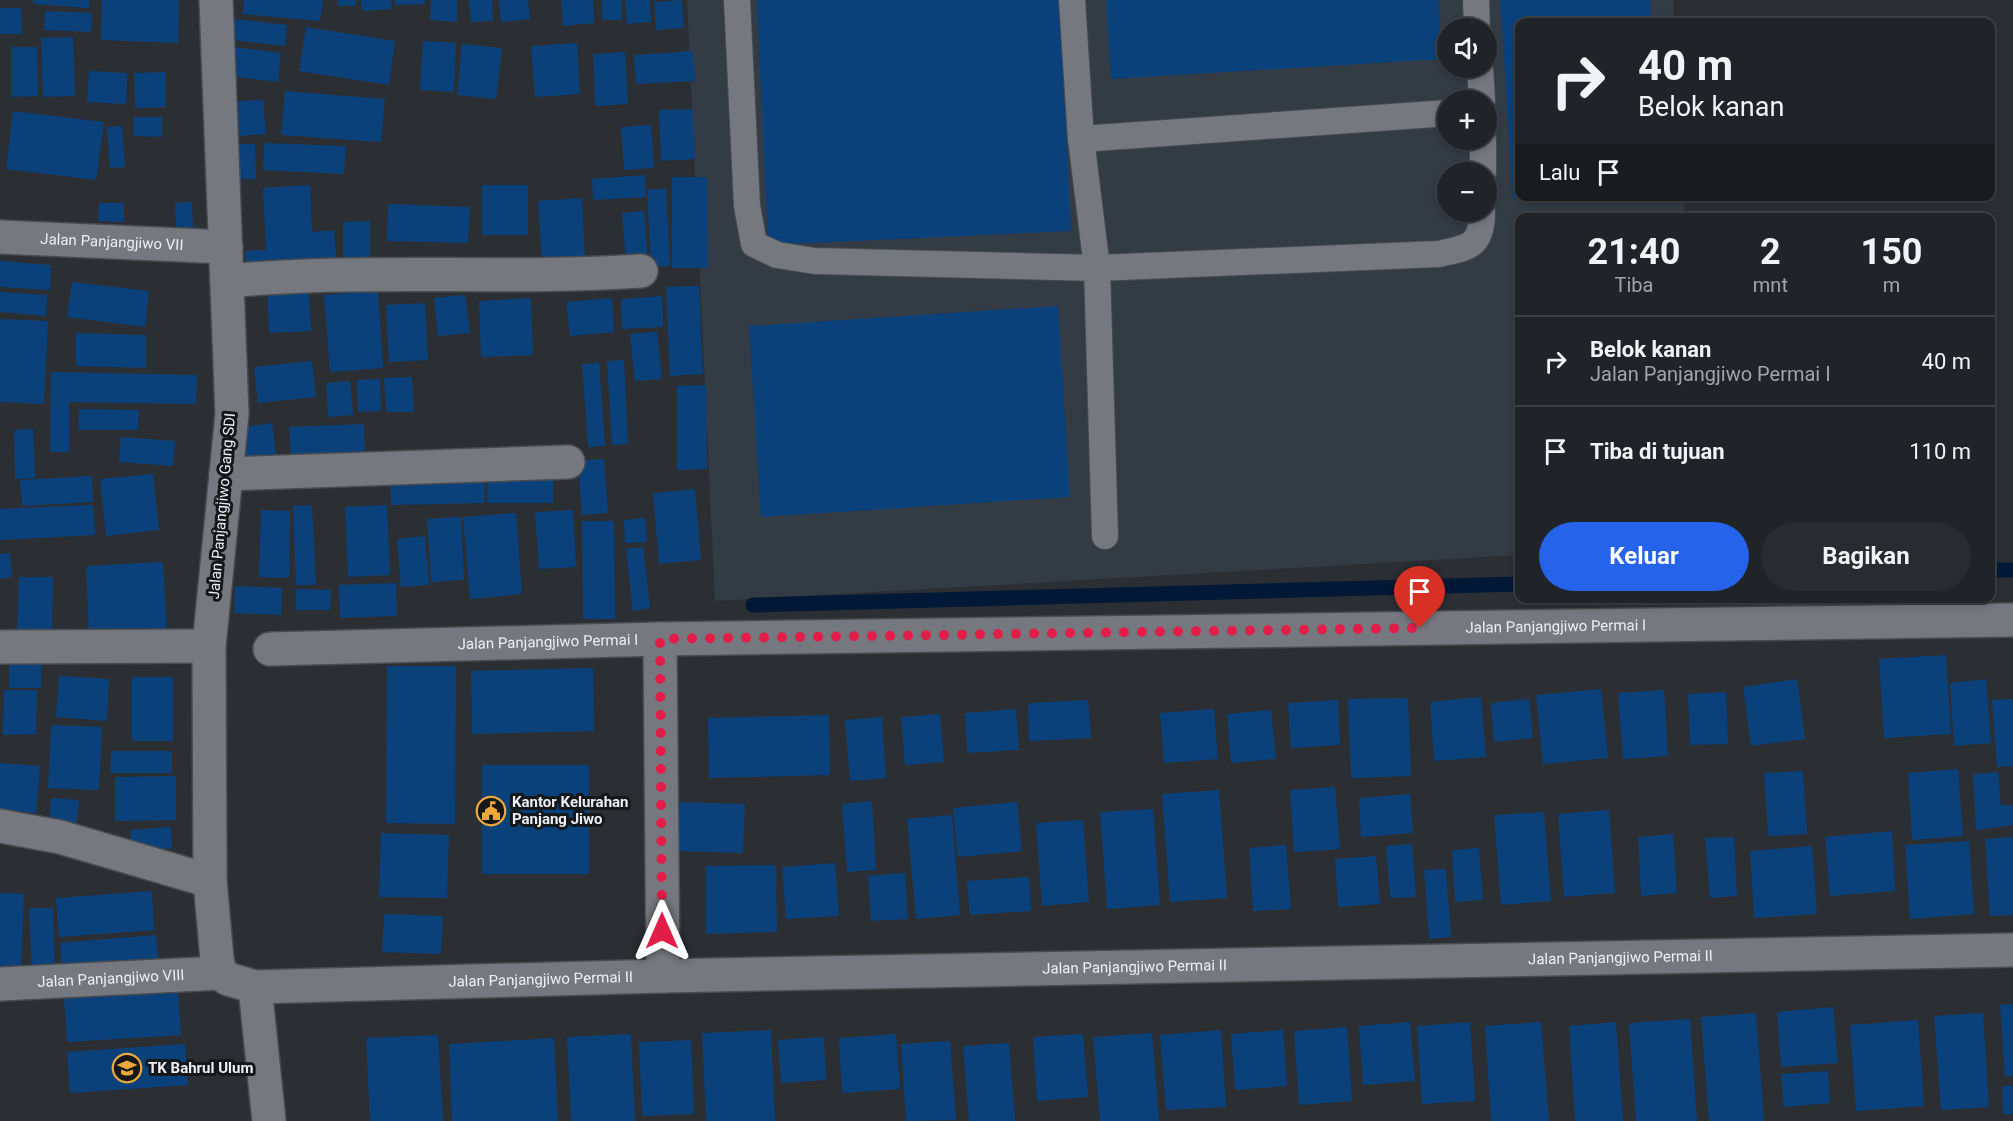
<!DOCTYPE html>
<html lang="id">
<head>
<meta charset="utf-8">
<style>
  body { margin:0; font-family:Roboto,sans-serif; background:#282b2f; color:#f1f3f6; height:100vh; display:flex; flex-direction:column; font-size:22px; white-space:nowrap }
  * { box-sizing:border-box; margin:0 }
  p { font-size:20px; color:#a2a4a7 }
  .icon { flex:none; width:33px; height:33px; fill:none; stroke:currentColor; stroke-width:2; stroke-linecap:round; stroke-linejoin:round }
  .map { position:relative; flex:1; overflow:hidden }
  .panel { position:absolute; left:1515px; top:213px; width:480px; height:390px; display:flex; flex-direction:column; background:#202327; border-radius:12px; box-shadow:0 3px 9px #0003,0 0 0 2px #3d4044 }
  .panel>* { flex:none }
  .hud { position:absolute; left:1515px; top:18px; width:480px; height:183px; border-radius:12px; box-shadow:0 3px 9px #0003,0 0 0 2px #3d4044; background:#202327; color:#f1f3f6; overflow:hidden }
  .buttons { position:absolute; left:1437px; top:18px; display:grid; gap:12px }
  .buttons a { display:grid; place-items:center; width:60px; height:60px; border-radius:50%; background:#202327; box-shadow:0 3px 9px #0003,0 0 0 2px #3d4044; font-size:30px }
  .pin { position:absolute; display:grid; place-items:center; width:51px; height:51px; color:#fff; margin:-62px -26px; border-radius:50% 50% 50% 0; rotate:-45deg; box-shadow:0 0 6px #0007 }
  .pin .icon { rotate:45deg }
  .me { position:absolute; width:66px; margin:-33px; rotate:0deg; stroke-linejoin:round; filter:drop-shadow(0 0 4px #0008) }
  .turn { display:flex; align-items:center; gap:21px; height:126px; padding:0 24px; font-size:27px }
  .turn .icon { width:78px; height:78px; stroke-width:2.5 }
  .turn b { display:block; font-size:42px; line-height:51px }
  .then { display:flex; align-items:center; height:57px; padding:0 24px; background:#0003; gap:12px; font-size:22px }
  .eta { display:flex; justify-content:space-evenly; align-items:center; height:102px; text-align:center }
  .eta b { font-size:36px; font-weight:700; line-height:42px }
  .button { display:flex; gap:12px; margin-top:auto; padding:12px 24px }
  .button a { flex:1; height:69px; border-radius:36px; background:#2563eb; color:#fff; font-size:24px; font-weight:700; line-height:69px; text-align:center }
  .button a+a { background:#282b2f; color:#f1f3f6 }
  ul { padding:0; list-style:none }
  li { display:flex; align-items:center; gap:18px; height:90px; padding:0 24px; border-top:2px solid #3d4044 }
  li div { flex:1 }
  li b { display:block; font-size:22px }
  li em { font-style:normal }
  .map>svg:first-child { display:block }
  .built { fill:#333b45; fill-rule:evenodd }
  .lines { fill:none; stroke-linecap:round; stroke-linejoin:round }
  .stream { stroke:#011937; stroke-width:15 }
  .building { fill:#0b417b }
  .lane-casing { stroke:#484b4f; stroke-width:28 }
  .street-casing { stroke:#484b4f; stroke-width:36 }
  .lane { stroke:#75797f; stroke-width:26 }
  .street { stroke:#75797f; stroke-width:33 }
  .route { stroke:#e11d48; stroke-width:10; stroke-dasharray:0 18 }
  .labels { text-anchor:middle; stroke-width:6; stroke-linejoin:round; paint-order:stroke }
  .street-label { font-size:15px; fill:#eceef2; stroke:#151719 }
  .poi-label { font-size:15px; font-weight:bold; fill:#eceef2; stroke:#151719; text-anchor:start }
</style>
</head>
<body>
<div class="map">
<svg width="2013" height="1121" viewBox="0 0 2013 1121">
  <rect width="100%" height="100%" fill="#2b2f34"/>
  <path class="built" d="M687,0h986l1,22h-154v174l164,1 1,20 -165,1 -1,337 -804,46zM1448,28h38v40h-38zM1448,100h38v40h-38zM1448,172h38v40h-38z"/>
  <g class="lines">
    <g class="stream">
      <polyline points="1990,570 2013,570"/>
      <polyline points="753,605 1520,584"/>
    </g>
  </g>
  <g class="building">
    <polygon points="33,0 89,0 89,8 33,4"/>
    <polygon points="102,0 179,0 178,43 101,40"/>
    <polygon points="244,0 323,0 320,21 243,14"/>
    <rect x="338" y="0" width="18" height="6"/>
    <polygon points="361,0 391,0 392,9 362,11"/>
    <polygon points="395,0 425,0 425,4 395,5"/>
    <polygon points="431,0 457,0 457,22 430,20"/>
    <polygon points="469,0 492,0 493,21 471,22"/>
    <polygon points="499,0 528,0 530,19 501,22"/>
    <polygon points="561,0 593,0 594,23 563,26"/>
    <rect x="602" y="0" width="20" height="20"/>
    <polygon points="625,0 650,0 651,22 627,24"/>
    <polygon points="682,0 684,28 656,30 654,2"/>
    <polygon points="757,0 1060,0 1071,231 768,245"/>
    <polygon points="1106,0 1438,0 1442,59 1111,79"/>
    <polygon points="1500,0 1650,0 1652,22 1520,22 1520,196 1527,198 1513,199"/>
    <polygon points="0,8 21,8 22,34 0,34"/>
    <polygon points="45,11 92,13 91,32 44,30"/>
    <polygon points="235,19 287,25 285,46 233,40"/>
    <polygon points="306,27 395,41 389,85 299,71"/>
    <polygon points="73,37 75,96 43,97 41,38"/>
    <polygon points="423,41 456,43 454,92 420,90"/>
    <polygon points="577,43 580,94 535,97 531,46"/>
    <polygon points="462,44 502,48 496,99 457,95"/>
    <polygon points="226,46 281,53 278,82 222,75"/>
    <polygon points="11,47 37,47 38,96 11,97"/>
    <polygon points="693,51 695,81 636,84 634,55"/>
    <polygon points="625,52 628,104 595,106 593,54"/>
    <polygon points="89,71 127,73 126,104 87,102"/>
    <polygon points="166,72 166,107 135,108 134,73"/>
    <polygon points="285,91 385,99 381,142 281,135"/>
    <polygon points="263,100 266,134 225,137 223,102"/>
    <polygon points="693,109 695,159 661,161 659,110"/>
    <polygon points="13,111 104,122 96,180 6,169"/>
    <polygon points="134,117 162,117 162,137 134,136"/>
    <polygon points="651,125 654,168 624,170 621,127"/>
    <polygon points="122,126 125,167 110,168 107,127"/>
    <polygon points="264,143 346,146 344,174 263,170"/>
    <polygon points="225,144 255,144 256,179 226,180"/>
    <polygon points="645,175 646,197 593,200 592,179"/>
    <polygon points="672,177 707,177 708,268 672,268"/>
    <polygon points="310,185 312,232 334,230 337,270 247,271 245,251 266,250 263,188"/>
    <rect x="482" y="185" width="46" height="50"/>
    <polygon points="647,189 666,189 670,266 651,267"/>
    <polygon points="582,198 585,257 542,260 538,201"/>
    <polygon points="192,202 193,230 176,231 175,203"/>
    <polygon points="99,203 124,203 124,222 98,221"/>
    <polygon points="388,204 470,207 468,243 387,241"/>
    <polygon points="644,211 648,261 626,263 622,213"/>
    <polygon points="370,221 370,266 343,265 343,222"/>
    <polygon points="0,261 51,265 50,290 0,287"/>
    <polygon points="308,279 311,331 269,333 267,281"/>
    <polygon points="72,282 149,291 145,327 67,317"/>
    <polygon points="699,286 703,374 670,376 666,287"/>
    <polygon points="378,291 383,368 330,372 324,295"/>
    <polygon points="0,292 47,295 46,316 0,312"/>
    <polygon points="465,295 470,333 438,336 434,298"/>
    <polygon points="662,296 663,327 622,329 621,299"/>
    <polygon points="531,298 533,355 481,357 479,301"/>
    <polygon points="612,298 614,332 570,336 566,302"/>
    <polygon points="425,303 428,360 389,362 386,305"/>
    <polygon points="1058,306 1070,497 761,517 749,326"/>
    <polygon points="0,319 48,321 44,404 0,402"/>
    <polygon points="657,332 662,379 635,381 630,334"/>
    <polygon points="76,333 146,335 146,368 76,366"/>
    <polygon points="624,360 628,444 612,445 607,361"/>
    <polygon points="312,361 316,397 258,403 254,367"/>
    <polygon points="599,363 605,446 588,447 582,364"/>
    <polygon points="51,372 197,375 196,404 69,402 69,452 50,452"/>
    <polygon points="412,377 414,412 386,412 384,378"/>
    <polygon points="380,379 381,411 358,412 357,380"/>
    <polygon points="350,381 353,415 328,417 326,383"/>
    <polygon points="706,385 707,469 677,470 677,386"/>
    <polygon points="79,409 139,410 138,430 78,430"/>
    <polygon points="272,423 276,456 240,460 236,428"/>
    <polygon points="364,424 365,456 291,459 289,427"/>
    <polygon points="33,429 35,478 15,479 14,430"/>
    <polygon points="121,437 175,441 173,466 119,462"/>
    <polygon points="604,459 608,513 582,515 578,461"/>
    <polygon points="488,470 553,470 553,503 487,503"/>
    <polygon points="153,474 159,530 106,536 100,479"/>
    <polygon points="484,474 485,503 391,505 390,476"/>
    <polygon points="92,476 93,502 22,506 20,480"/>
    <polygon points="695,489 701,560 659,564 653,493"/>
    <polygon points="93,505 95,535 0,540 0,509"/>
    <polygon points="312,505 316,585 296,585 293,506"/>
    <polygon points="387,505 390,575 348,577 345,507"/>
    <polygon points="261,510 290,511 289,578 259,577"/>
    <polygon points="573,510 576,567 539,569 535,512"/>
    <polygon points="516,513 522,594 470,599 463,517"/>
    <polygon points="461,517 464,580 431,582 427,519"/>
    <polygon points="645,518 647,542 625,543 624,520"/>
    <polygon points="582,521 614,521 615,619 583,619"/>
    <polygon points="425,536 429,585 401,587 397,539"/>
    <polygon points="643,547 650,608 633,611 626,549"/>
    <polygon points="10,553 12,577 0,579 0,554"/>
    <polygon points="163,562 167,631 89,635 86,566"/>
    <polygon points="19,577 53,577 52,632 17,631"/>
    <polygon points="396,583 397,616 340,618 339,585"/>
    <polygon points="235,586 282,588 281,615 234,613"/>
    <polygon points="296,589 331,590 330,610 296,610"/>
    <polygon points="9,650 42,651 41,688 9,688"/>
    <polygon points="1946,655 1951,734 1884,738 1879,659"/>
    <polygon points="387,666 456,666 455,824 386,823"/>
    <polygon points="593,668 594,731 472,734 471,671"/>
    <polygon points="59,676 109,679 107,721 56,717"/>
    <rect x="132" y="677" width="41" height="64"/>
    <polygon points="1797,679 1805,739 1751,746 1743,687"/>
    <polygon points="1986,679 1991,743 1954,746 1950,683"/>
    <polygon points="1601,689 1608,758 1543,764 1536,695"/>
    <polygon points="4,690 37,690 36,734 3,735"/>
    <polygon points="1664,690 1668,756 1623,759 1618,693"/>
    <polygon points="1726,692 1728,744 1690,745 1688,694"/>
    <polygon points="1481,697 1486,757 1434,761 1430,702"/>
    <polygon points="1408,698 1411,776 1351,778 1348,699"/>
    <polygon points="1529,699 1533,738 1494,742 1491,703"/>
    <polygon points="2013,699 2013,766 1997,767 1992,700"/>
    <polygon points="1088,700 1091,738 1029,741 1028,703"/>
    <polygon points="1338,700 1340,745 1291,748 1288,703"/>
    <polygon points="1016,709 1019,750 967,753 965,713"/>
    <polygon points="1214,709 1218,759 1164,763 1160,713"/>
    <polygon points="1271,710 1276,759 1231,763 1227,714"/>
    <polygon points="940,714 944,762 905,765 901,717"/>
    <polygon points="829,715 830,775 709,778 708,718"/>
    <polygon points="882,717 886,778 850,781 845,720"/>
    <polygon points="51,725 102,727 99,790 48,788"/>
    <polygon points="111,751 172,751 172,773 110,773"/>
    <polygon points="0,763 40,766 36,813 0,810"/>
    <rect x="482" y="765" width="107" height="109"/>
    <polygon points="1958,769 1963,836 1912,840 1908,773"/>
    <polygon points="1803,771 1807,834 1768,836 1764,773"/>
    <polygon points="1998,772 2001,805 2013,805 2013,825 1976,830 1973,774"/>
    <polygon points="176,776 176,820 115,821 115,777"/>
    <polygon points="1335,787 1340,849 1294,852 1290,790"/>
    <polygon points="1219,790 1227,898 1170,902 1162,794"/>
    <polygon points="1410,794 1413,833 1361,837 1359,798"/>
    <polygon points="51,798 79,800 76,830 48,829"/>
    <polygon points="872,801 876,870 847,872 842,804"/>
    <polygon points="680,802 745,804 743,853 678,851"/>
    <polygon points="1017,802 1022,851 958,857 953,808"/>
    <polygon points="1153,809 1160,905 1107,909 1100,812"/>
    <polygon points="1609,810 1615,893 1564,897 1558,814"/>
    <polygon points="1544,812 1551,901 1501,905 1494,815"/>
    <polygon points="952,815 960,915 916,919 907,819"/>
    <polygon points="1083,820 1089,902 1042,906 1036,823"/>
    <polygon points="171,827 172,848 132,853 130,830"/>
    <polygon points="1892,831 1895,891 1830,896 1825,837"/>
    <polygon points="381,833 449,835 447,898 379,897"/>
    <polygon points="1673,834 1677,893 1641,896 1638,837"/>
    <polygon points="1734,837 1737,896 1710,898 1705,838"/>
    <polygon points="2013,837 2013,915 1990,916 1985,839"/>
    <polygon points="1969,841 1974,914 1910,919 1905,845"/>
    <polygon points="1412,844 1416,897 1390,898 1386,846"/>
    <polygon points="1286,845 1291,909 1253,911 1249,848"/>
    <polygon points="1812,846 1817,914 1754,918 1750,851"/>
    <polygon points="1479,848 1483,900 1455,902 1452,850"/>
    <polygon points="1376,856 1380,904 1338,907 1335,859"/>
    <polygon points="835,863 839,916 786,919 782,867"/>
    <polygon points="776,865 777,932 706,934 706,866"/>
    <polygon points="1446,869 1451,937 1429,939 1424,870"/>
    <polygon points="905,873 908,919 871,921 868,876"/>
    <polygon points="1029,877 1031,911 970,915 967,881"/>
    <polygon points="152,891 154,930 59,937 56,898"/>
    <polygon points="0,893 24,894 21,967 0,967"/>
    <polygon points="29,908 53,908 55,971 32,972"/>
    <polygon points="384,914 443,916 441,954 382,952"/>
    <polygon points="156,935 159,966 63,974 60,943"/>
    <polygon points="178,991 181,1035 67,1042 64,999"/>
    <polygon points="2013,1004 2013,1076 2005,1077 2000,1005"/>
    <polygon points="1833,1007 1838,1063 1781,1067 1777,1012"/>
    <polygon points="1756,1013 1764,1121 1709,1121 1701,1017"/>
    <polygon points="1983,1013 1989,1107 1941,1110 1934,1016"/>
    <polygon points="1690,1019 1697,1121 1636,1121 1629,1023"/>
    <polygon points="1918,1020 1924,1106 1856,1111 1850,1025"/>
    <polygon points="1410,1022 1415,1081 1363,1085 1359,1026"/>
    <polygon points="1470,1022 1475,1101 1422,1104 1417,1026"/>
    <polygon points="1541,1022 1549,1121 1491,1121 1485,1026"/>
    <polygon points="1616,1022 1623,1121 1575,1121 1569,1026"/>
    <polygon points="1347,1027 1352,1101 1299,1105 1294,1031"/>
    <polygon points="771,1030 775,1121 706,1121 702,1033"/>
    <polygon points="1221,1030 1226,1107 1166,1110 1160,1035"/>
    <polygon points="1283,1030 1287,1086 1235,1090 1231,1034"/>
    <polygon points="1152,1033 1159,1121 1100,1121 1093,1037"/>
    <polygon points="631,1034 635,1121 571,1121 567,1037"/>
    <polygon points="896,1034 900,1089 842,1093 839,1038"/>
    <polygon points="1083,1034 1088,1097 1037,1101 1033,1037"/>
    <polygon points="438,1035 443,1121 370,1121 366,1038"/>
    <polygon points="824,1037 826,1080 781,1083 778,1040"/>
    <polygon points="554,1038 558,1121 452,1121 449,1044"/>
    <polygon points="691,1040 694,1114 642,1116 639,1042"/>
    <polygon points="950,1041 956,1120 906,1121 901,1044"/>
    <polygon points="1009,1043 1015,1121 969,1121 963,1046"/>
    <polygon points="185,1044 188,1085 70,1093 67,1052"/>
    <polygon points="1828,1071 1830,1103 1784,1107 1781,1074"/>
    <polygon points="2002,1086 2013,1086 2013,1114 2003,1114"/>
  </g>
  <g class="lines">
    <g class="lane-casing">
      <g id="lane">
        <path d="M737,0l10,206 7,38 23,11 38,6 282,7 341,-14c30,-6 44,-7 44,-42"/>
        <polyline points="1072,0 1081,139 1097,268 1105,536"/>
        <polyline points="1476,0 1477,28"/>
        <polyline points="1480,68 1482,100"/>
        <polyline points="1081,139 1448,113"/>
        <polyline points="1483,172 1483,140"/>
      </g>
    </g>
    <g class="street-casing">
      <g id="street">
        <path id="s1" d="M216,0l16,414 -23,232 1,235 7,78 3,14 8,6 27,8 408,-11 1350,-26"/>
        <path id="s2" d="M0,237l226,10"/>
        <path d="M227,281c138,-13 276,-1 414,-10"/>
        <polyline points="226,474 568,462"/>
        <polyline points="660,639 663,976"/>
        <polyline points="0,647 209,646"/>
        <path id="s3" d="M270,649l390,-10 1353,-19"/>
        <polyline points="0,826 60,837 210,881"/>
        <path id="s4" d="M0,984l220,-11"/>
        <polyline points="255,987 269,1121"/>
      </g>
    </g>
    <use href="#lane" class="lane"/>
    <use href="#street" class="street"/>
  </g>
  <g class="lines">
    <polyline class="route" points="662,931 660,639 1420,628"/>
  </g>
  <defs>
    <g id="civic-ring" transform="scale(1.5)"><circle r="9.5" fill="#151719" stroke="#eda83c" stroke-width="1.5"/><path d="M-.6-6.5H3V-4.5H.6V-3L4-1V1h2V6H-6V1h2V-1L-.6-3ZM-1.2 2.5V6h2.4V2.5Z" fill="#eda83c"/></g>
    <g id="school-ring" transform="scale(1.5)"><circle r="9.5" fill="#151719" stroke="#eda83c" stroke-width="1.5"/><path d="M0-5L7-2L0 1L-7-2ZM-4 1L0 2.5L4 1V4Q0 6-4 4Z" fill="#eda83c"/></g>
  </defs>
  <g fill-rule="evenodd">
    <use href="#civic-ring" x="491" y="811"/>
    <use href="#school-ring" x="127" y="1068"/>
  </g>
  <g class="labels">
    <g class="street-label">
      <text dy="5" stroke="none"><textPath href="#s2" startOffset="112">Jalan Panjangjiwo VII</textPath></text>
      <text transform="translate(222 506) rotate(-85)" y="5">Jalan Panjangjiwo Gang SDI</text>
      <text dy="5" stroke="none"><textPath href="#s3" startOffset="1286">Jalan Panjangjiwo Permai I</textPath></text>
      <text dy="5" stroke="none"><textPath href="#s3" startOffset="278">Jalan Panjangjiwo Permai I</textPath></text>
      <text dy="5" stroke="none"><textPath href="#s1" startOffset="2379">Jalan Panjangjiwo Permai II</textPath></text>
      <text dy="5" stroke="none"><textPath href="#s1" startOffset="1893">Jalan Panjangjiwo Permai II</textPath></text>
      <text dy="5" stroke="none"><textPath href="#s4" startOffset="111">Jalan Panjangjiwo VIII</textPath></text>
      <text dy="5" stroke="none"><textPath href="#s1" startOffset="1299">Jalan Panjangjiwo Permai II</textPath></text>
    </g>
    <g class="poi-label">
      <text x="512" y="807">Kantor Kelurahan<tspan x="512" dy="17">Panjang Jiwo</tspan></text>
      <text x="148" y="1073">TK Bahrul Ulum</text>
    </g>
  </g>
</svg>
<div class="buttons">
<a><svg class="icon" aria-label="sound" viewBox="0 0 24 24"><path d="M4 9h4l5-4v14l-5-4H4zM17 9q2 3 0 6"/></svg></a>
<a>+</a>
<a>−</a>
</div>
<div class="pin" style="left:1420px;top:628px;background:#d93025"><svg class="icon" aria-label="arrive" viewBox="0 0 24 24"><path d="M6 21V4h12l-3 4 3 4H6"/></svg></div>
<svg class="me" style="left:662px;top:931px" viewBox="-20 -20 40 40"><path d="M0-17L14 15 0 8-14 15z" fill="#e11d48" stroke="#fff" stroke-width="4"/></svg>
<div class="hud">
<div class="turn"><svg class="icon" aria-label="right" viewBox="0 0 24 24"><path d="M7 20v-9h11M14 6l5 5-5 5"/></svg><div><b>40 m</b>Belok kanan</div></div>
<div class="then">Lalu<svg class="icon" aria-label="arrive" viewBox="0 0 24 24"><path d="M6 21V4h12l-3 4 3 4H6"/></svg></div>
</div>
<section class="panel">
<div class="eta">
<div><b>21:40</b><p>Tiba</p></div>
<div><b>2</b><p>mnt</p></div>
<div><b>150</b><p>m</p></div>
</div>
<ul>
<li><svg class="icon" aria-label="right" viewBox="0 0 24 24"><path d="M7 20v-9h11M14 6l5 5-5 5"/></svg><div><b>Belok kanan</b><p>Jalan Panjangjiwo Permai I</p></div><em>40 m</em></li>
<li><svg class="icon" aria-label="arrive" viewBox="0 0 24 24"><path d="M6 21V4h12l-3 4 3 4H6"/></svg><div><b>Tiba di tujuan</b></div><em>110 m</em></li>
</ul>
<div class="button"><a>Keluar</a><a>Bagikan</a></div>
</section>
</div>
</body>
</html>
